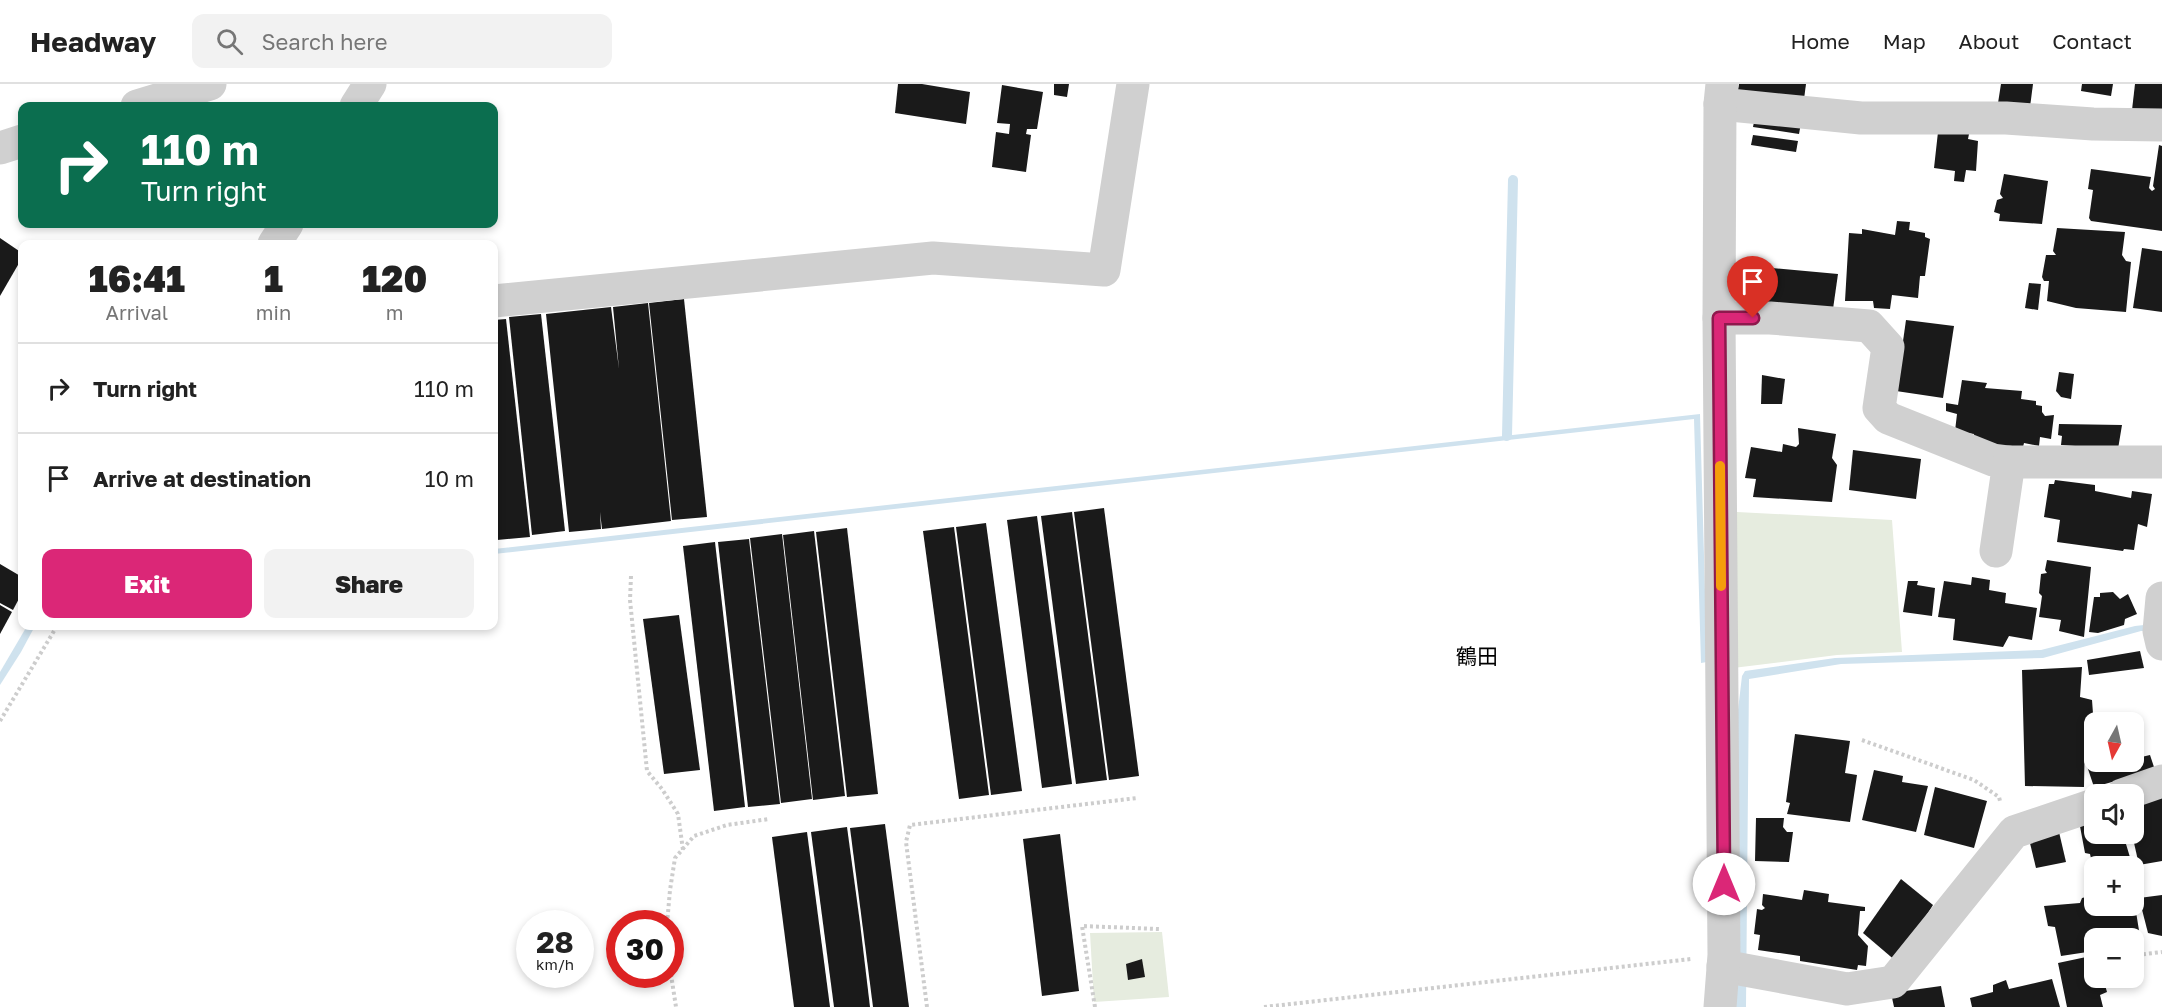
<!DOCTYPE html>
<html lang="en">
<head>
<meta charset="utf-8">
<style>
  body { margin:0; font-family:"Golos Text","Noto Sans JP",sans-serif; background:#f2f2f2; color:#222; height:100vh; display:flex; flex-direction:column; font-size:22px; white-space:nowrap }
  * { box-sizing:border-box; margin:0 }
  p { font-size:20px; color:#767676 }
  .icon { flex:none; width:33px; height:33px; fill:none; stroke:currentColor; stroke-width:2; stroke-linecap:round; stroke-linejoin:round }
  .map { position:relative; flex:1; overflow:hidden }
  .details { position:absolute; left:18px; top:156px; width:480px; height:390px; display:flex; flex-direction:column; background:#fff; border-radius:12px; box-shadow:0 3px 9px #0003 }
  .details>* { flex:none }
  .guide { position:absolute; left:18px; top:18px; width:480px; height:126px; border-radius:12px; box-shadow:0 3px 9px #0003; background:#0b6e4f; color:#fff; overflow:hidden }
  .needle { width:39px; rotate:188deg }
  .controls { position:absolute; left:2084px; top:628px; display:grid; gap:12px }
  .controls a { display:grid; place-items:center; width:60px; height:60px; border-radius:12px; background:#fff; box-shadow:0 3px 9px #0003; font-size:30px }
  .speed { position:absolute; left:516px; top:826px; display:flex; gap:12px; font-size:30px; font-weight:700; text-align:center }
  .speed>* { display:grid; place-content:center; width:78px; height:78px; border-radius:50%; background:#fff; box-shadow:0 3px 9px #0003; line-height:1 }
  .speed small { font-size:15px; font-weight:400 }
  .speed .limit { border:9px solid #d22; background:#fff; color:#111 }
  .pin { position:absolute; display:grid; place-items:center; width:51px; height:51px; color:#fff; margin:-62px -26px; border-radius:50% 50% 50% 0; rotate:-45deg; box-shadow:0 0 6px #0007 }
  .pin .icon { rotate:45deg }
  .me { position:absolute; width:66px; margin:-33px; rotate:0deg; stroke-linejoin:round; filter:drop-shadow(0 0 4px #0008) }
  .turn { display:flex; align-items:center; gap:21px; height:126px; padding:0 24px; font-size:27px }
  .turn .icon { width:78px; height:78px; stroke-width:2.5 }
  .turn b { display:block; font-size:42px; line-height:51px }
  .eta { display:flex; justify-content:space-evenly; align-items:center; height:102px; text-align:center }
  .eta b { font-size:36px; font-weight:800; line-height:42px }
  .primary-button { display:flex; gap:12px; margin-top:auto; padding:12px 24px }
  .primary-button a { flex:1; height:69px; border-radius:12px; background:#db2777; color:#fff; font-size:24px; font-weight:800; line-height:69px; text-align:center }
  .primary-button a+a { background:#f2f2f2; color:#222 }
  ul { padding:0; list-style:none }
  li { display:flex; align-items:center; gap:18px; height:90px; padding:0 24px; border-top:2px solid #e0e0e0 }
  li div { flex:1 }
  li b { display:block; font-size:22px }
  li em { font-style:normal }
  header { display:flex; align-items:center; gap:36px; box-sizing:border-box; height:84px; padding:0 30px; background:#fff; border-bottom:2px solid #e0e0e0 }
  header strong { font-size:28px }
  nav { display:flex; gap:33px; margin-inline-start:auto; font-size:21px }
  .search { width:420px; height:54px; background:#f2f2f2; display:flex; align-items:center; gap:15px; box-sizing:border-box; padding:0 21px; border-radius:12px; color:#767676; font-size:22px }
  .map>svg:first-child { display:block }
  .green { fill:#e6ecdf }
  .water { fill:#cfe2ee }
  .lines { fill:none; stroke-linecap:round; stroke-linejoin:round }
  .stream { stroke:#cfe2ee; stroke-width:10 }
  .building { fill:#1a1a1a }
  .path { stroke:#cdcdcd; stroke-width:4; stroke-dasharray:3 3; stroke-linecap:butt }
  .minor { stroke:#d0d0d0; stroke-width:33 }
  .route-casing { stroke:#8e194d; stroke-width:15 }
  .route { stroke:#db2777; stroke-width:10 }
  .slow { stroke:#f59e0b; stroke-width:10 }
  .labels { text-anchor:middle; stroke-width:6; stroke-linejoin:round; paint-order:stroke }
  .quarter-label { font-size:21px; fill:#000; stroke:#fff }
</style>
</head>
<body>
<header>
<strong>Headway</strong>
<div class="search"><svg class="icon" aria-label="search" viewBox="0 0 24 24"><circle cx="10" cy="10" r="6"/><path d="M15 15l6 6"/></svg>Search here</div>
<nav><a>Home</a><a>Map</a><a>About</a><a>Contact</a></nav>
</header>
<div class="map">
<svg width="2162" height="923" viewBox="0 0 2162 923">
  <rect width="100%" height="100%" fill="#fff"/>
  <g class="green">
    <polygon points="1737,428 1892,436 1902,568 1837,571 1733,584"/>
    <polygon points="1162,848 1169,913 1094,918 1090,849"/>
  </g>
  <g class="water">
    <polygon points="1700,330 1707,578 1701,579 1694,335 494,470 494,465"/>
    <polygon points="2162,539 2162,547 2141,547 2043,574 1841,580 1749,595 1746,923 1735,923 1738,626 1742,592 1745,587 1835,574 2041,566 2135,542"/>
    <polygon points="27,542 35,542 21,568 0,601 0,588"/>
  </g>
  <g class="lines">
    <polyline class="stream" points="1507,352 1513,96"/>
  </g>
  <g class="building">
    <polygon points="898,0 922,0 970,8 966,40 895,29"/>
    <polygon points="1054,0 1069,0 1067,13 1054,11"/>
    <polygon points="1739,0 1806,0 1804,15 1738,6"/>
    <polygon points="2001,0 2033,0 2030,23 1998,19"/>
    <polygon points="2082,0 2113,0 2111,12 2081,7"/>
    <polygon points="2135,0 2162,0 2162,29 2132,26"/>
    <polygon points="1002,1 1043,8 1037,45 1027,45 1026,50 1031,51 1026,88 992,83 996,48 1009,50 1010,40 997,39"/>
    <polygon points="1755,33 1801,39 1799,50 1753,43"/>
    <polygon points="1938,48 1969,50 1968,55 1978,57 1976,87 1966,86 1964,98 1954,97 1955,87 1934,84"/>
    <polygon points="1753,51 1798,57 1796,68 1751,61"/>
    <polygon points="2159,61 2162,62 2162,147 2091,137 2089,134 2093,106 2088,105 2091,85 2151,93 2149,104 2152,107 2155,105 2153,102"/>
    <polygon points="2004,90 2048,97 2042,140 1999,137 2000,130 1994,128 1997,116 2003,114 2000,110"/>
    <polygon points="1897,137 1910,138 1909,146 1925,149 1925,153 1930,155 1925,192 1920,192 1918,214 1892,211 1890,225 1874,224 1873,217 1845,217 1849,149 1862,150 1862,145 1895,151"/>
    <polygon points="2057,144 2125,148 2122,171 2126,177 2131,178 2126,228 2076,224 2047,217 2049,197 2044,197 2042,193 2046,171 2056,171 2053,167"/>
    <polygon points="0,154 22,169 22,174 0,212"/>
    <polygon points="2142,164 2162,167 2162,228 2133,224"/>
    <polygon points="1749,182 1838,190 1833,225 1745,219"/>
    <polygon points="2029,199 2041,200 2038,226 2025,224"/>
    <polygon points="684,215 707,433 672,436 649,219"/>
    <polygon points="648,219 671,437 602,445 600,428 601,445 569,448 546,230 611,223 619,285 613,223"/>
    <polygon points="541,230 565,447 532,451 509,233"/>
    <polygon points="506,235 530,453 497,456 494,421 494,236"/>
    <polygon points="1906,236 1954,242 1943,314 1896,307"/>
    <polygon points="2059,288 2074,290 2071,315 2061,313 2056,307"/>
    <polygon points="1762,291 1785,295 1782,320 1761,320"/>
    <polygon points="1962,296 1987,299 1985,304 2022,307 2021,315 2036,317 2036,321 2042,322 2042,328 2045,332 2054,331 2051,355 2040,353 2039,362 2024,359 2022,367 1973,354 1974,350 1955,347 1957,330 1946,327 1946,319 1958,321"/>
    <polygon points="2059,340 2122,341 2118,365 2061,361 2062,352 2058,351"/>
    <polygon points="1798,344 1836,350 1832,374 1837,381 1832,418 1753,413 1756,395 1745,394 1751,363 1782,368 1783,360 1796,363 1799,360"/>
    <polygon points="1853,366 1921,375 1916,415 1849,406"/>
    <polygon points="2055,396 2095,401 2095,407 2131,414 2132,407 2152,410 2147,443 2138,440 2134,466 2124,465 2123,467 2057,458 2060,436 2044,433 2049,400 2054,400"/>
    <polygon points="1104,424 1139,692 1109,696 1074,428"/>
    <polygon points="1072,428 1107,696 1076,700 1041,432"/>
    <polygon points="1037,432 1072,700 1042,704 1007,436"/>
    <polygon points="986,439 1022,707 991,711 956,443"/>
    <polygon points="954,443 989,711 959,715 923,447"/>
    <polygon points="847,444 878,710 847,713 816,448"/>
    <polygon points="814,447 845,712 813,716 783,451"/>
    <polygon points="782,450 812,715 781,719 750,454"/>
    <polygon points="749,455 780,720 748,723 718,458"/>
    <polygon points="715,458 745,723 714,727 683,462"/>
    <polygon points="2047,476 2091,483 2084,553 2059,547 2061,536 2039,533 2042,512 2039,509 2041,490 2047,489 2045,486"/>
    <polygon points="0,480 22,493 22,509 13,526 0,519"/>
    <polygon points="1972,493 1990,496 1989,506 2006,509 2005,519 2037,524 2032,556 2009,552 2003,563 1953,556 1955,535 1938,533 1944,497 1971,501"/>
    <polygon points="1908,497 1918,497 1917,501 1935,504 1932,532 1903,528"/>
    <polygon points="2113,508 2120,515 2128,510 2137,530 2125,535 2124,541 2098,549 2089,548 2094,513 2100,513 2100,509"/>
    <polygon points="0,521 12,528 0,550"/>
    <polygon points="679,531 700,686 664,690 643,535"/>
    <polygon points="2140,567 2144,584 2089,591 2087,576"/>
    <polygon points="2082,583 2080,613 2092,616 2094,643 2085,643 2084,703 2025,702 2022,586"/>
    <polygon points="1795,650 1850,657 1845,689 1857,691 1850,738 1787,730 1790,719 1786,718"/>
    <polygon points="2150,671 2155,686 2094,703 2087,682 2095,678 2133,678 2133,675"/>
    <polygon points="1874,686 1903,692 1902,698 1928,702 1916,748 1862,736"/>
    <polygon points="1935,703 1987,717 1974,764 1924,751"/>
    <polygon points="2162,714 2162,777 2139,781 2132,750 2133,719"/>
    <polygon points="1756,734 1784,734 1783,743 1787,748 1793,748 1789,778 1755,777"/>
    <polygon points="2094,735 2094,750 2123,750 2132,780 2117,783 2093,783 2090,770 2085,769 2079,737"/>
    <polygon points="885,740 909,923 873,923 850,744"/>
    <polygon points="847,743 860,839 870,923 834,923 811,748"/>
    <polygon points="807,748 830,923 794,923 772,753"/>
    <polygon points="2059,748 2066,778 2036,784 2029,755"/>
    <polygon points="1060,750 1079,907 1042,912 1023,755"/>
    <polygon points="1901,795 1933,821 1897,878 1863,849"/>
    <polygon points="1804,806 1829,810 1828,818 1865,823 1865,827 1860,827 1858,851 1868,862 1866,882 1858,881 1857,886 1800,877 1800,872 1758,866 1760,851 1754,850 1757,825 1762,826 1765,824 1762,821 1763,810 1802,816"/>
    <polygon points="2133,809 2141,859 2133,860 2133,855 2094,855 2094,867 2061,872 2055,843 2048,842 2044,822 2080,819 2082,814 2094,811 2094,822 2133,822"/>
    <polygon points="2162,811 2162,852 2148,849 2139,814"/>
    <polygon points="2091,872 2094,894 2103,894 2107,908 2100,911 2103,923 2067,923 2058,879"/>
    <polygon points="1142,875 1145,893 1128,896 1126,880"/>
    <polygon points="2052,895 2060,923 1972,923 1970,914 1993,908 1993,901 2006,896 2009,905"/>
    <polygon points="1941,902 1945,923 1894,923 1891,909"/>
  </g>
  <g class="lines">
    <g class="path">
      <polyline points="631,492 630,516 647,687 662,705 678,730 683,766"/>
      <polyline points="0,637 57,542"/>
      <polyline points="1862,656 1974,696 1999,713 2000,717"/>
      <polyline points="667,840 670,806 675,774 694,752 727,741 769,735"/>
      <polyline points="2137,871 2162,868"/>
      <polyline points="670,884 676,923"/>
      <polyline points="927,923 906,758 910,741 1137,714"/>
      <polyline points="1095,923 1082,842 1159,845"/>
      <polyline points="1264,923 1691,875"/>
    </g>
    <g class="minor">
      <polyline points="1720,20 1861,34 2006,34 2093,40 2162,41"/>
      <polyline points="137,22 210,0"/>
      <polyline points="356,22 370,0"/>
      <polyline points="0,64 22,57"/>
      <polyline points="274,160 287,140"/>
      <polyline points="494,217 933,174 1104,186 1133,0"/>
      <polyline points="1719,234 1770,234 1869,242 1888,263 1879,324 1888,334 1993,376 2009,378"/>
      <polyline points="1996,467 2009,378 2162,378"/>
      <polyline points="2162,514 2159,547 2162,560"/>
      <polyline points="2122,711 2162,697"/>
      <polyline points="1723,882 1847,905 1893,898 2014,748 2094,721"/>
      <polyline points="1720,923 1724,871 1719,234 1720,20 1722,0"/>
    </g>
  </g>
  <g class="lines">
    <g class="route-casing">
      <polyline id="route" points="1724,800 1719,234 1753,234"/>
    </g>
    <use href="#route" class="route"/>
    <polyline class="slow" points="1720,382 1721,502"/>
  </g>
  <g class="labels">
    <g class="quarter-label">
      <text x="1477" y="580">鶴田</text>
    </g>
  </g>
</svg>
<div class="controls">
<a><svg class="needle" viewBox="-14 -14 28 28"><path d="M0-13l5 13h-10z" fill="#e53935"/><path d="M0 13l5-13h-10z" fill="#767676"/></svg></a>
<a><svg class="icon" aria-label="sound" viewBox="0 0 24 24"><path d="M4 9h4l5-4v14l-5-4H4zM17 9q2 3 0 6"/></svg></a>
<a>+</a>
<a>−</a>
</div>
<div class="speed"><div>28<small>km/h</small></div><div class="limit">30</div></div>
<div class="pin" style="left:1753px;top:234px;background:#d93025"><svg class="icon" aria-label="arrive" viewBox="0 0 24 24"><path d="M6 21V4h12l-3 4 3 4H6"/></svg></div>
<svg class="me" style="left:1724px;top:800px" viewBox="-20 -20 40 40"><circle r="19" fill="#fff"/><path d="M0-13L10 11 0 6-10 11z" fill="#db2777"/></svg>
<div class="guide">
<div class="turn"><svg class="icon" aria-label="right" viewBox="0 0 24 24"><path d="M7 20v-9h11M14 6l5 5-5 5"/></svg><div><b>110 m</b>Turn right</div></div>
</div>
<section class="details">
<div class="eta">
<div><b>16:41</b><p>Arrival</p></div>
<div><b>1</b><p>min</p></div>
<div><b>120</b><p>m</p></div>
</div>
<ul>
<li><svg class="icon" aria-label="right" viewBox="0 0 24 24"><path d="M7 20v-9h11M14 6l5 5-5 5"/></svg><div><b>Turn right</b></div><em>110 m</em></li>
<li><svg class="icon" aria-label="arrive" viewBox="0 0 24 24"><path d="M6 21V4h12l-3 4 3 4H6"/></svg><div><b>Arrive at destination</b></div><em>10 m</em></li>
</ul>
<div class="primary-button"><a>Exit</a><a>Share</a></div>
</section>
</div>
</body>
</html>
